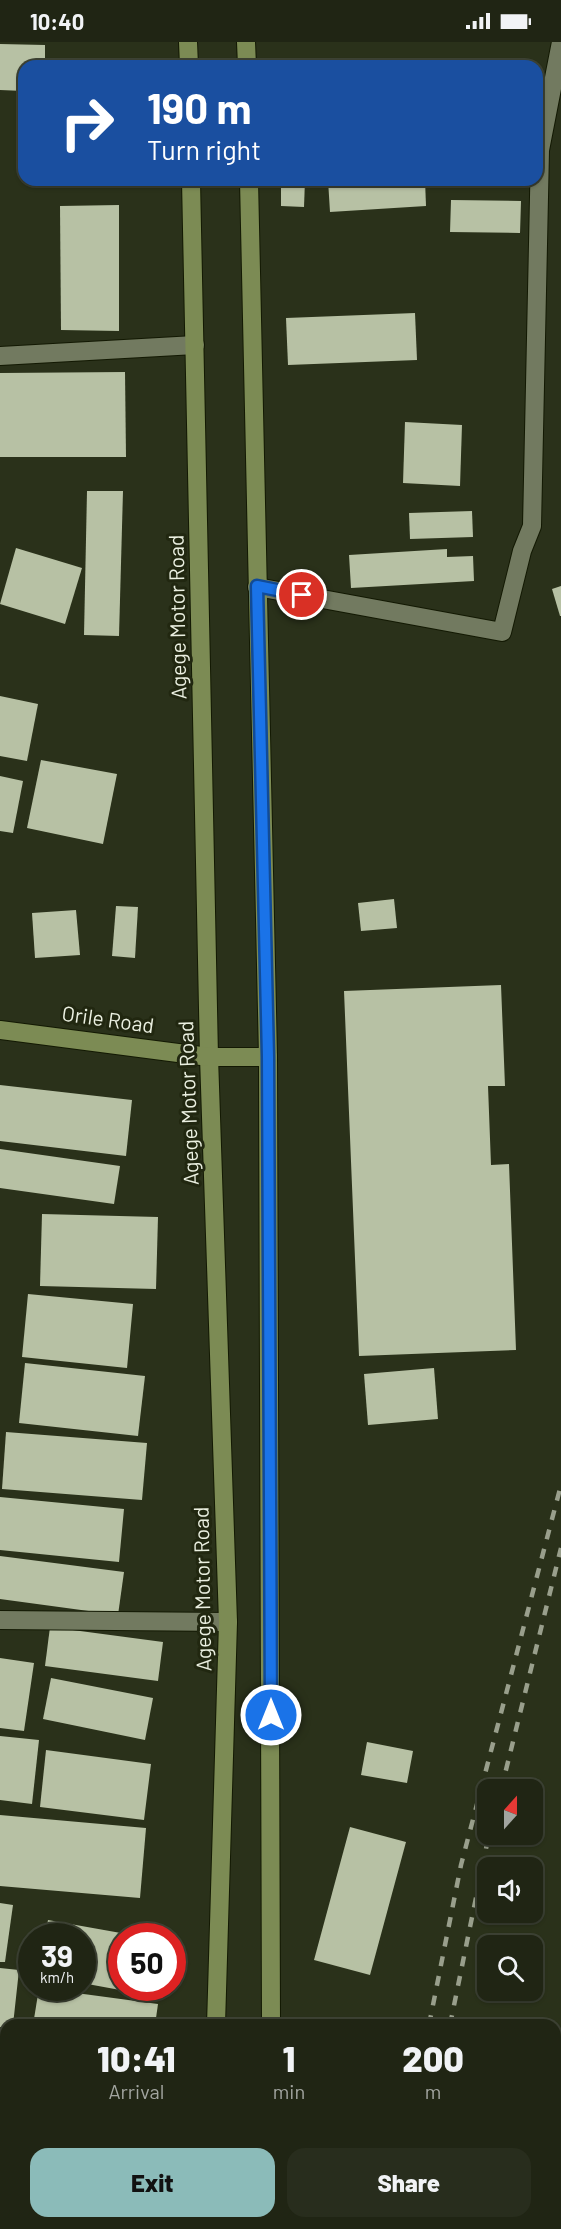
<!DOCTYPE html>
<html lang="en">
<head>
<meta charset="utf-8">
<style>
  body { margin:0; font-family:Barlow,sans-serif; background:#282d1d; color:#f1f3f6; height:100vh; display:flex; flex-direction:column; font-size:22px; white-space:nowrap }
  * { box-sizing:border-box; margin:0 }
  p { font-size:20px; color:#a2a5a0 }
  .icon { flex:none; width:33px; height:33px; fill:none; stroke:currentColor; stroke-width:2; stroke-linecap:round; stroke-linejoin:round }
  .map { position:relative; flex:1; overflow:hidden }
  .sheet { position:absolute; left:0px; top:1977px; width:561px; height:210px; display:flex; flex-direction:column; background:#202514; border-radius:18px 18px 0 0; box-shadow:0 2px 4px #0004,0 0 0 2px #3d4234 }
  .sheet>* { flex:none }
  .guide { position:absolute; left:18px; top:18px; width:525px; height:126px; border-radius:18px; box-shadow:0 2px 4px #0004,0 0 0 2px #3d4234; background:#1a4fa0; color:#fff; overflow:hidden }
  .needle { width:39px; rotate:21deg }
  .tools { position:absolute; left:477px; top:1737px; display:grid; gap:12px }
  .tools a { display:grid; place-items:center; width:66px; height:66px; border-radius:12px; background:#202514; box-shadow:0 2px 4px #0004,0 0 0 2px #3d4234; font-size:30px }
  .speed { position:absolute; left:18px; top:1881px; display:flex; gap:12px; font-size:30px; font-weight:700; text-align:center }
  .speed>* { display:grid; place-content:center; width:78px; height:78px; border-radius:50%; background:#202514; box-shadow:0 2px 4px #0004,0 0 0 2px #3d4234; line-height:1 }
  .speed small { font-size:15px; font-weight:400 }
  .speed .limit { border:9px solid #d22; background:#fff; color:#111 }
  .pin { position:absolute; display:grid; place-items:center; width:51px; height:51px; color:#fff; margin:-26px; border:3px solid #fff; border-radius:50%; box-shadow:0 2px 6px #0007 }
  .me { position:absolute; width:66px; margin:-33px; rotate:0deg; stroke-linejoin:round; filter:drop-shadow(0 0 4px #0008) }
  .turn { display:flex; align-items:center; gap:21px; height:126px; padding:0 30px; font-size:27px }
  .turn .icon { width:78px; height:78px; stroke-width:2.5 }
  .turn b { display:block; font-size:42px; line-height:51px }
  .eta { display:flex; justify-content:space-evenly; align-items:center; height:102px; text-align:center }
  .eta b { font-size:36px; font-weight:800; line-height:42px }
  .primary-button { display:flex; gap:12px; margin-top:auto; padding:12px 30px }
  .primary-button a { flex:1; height:69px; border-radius:18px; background:#8bbbb9; color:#111; font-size:24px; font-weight:800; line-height:69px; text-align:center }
  .primary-button a+a { background:#282d1d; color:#f1f3f6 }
  .status { display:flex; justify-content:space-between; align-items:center; height:42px; padding:0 30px; background:#202514; direction:ltr }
  .status svg { height:16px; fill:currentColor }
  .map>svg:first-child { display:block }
  .building { fill:#b7c1a4 }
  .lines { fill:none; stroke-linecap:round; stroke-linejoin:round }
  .street-casing { stroke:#131903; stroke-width:20 }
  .secondary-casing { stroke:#131903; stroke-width:20 }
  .street { stroke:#727a60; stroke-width:18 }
  .secondary { stroke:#7c8b54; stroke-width:18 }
  .rail { stroke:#999f8c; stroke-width:4.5; stroke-dasharray:10 10; stroke-linecap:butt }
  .route-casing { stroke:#114b97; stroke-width:15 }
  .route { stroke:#1a73e8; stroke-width:10 }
  .labels { text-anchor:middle; stroke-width:6; stroke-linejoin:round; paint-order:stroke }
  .street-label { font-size:21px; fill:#ebf0e1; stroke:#212710 }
</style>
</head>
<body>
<div class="status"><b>10:40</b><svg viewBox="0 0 49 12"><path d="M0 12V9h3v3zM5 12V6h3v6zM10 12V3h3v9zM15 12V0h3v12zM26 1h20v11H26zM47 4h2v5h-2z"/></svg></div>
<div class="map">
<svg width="561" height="2187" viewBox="0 0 561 2187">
  <rect width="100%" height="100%" fill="#2a311a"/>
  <g class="building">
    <polygon points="0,2 45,3 45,24 24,24 24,49 0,48"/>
    <polygon points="281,138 305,138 304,165 281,164"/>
    <polygon points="328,138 425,138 426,164 330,170"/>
    <polygon points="451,158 521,159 520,191 450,190"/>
    <polygon points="119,163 119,289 61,288 60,164"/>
    <polygon points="415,271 417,318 288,323 286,276"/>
    <polygon points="125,330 126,415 0,415 0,331"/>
    <polygon points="405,380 462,383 460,444 403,441"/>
    <polygon points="87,449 123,449 119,594 84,593"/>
    <polygon points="472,469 473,495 410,497 409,471"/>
    <polygon points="16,506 82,526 65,582 0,562"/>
    <polygon points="447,507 447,515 473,514 474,539 351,546 349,513"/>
    <polygon points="561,544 561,574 560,574 552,547"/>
    <polygon points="0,654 38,662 27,719 0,714"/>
    <polygon points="41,718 117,732 103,802 27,786"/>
    <polygon points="0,734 23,739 13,791 0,789"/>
    <polygon points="394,857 397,886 361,889 358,861"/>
    <polygon points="116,864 138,865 135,916 112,914"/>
    <polygon points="76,868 80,913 35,916 32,871"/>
    <polygon points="501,943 505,1044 488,1044 491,1123 509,1122 516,1308 359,1314 344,949"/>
    <polygon points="0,1043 132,1058 126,1114 0,1099"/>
    <polygon points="0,1107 120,1124 114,1162 0,1146"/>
    <polygon points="42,1172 158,1175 156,1247 40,1244"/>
    <polygon points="28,1252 133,1262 127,1326 22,1315"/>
    <polygon points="25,1321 145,1334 138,1394 19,1381"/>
    <polygon points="434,1326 438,1377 368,1383 364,1332"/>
    <polygon points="6,1390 147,1401 142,1458 2,1447"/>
    <polygon points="0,1455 124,1467 119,1520 0,1508"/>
    <polygon points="0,1514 124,1530 118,1573 0,1557"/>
    <polygon points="50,1585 163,1600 158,1639 45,1624"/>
    <polygon points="0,1616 34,1621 24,1689 0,1686"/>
    <polygon points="51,1636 153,1656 145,1698 43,1677"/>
    <polygon points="0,1694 39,1698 32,1762 0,1758"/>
    <polygon points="367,1700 413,1709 407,1741 361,1733"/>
    <polygon points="46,1708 151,1722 144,1778 40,1765"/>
    <polygon points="0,1773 146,1786 140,1856 0,1844"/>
    <polygon points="350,1785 406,1800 370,1933 314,1918"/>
    <polygon points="0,1861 13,1863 5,1920 0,1920"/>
    <polygon points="48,1878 132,1893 122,1894 122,1946 132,1946 131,1950 82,1941 82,1894 45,1894"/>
    <polygon points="0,1926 19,1928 13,1983 6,1983 6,1986 0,1985"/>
    <polygon points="39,1946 158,1962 155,1983 33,1983"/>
    <polygon points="0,1991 6,1992 6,2047 0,2046"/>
    <polygon points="0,2063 6,2063 2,2112 0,2112"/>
    <polygon points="561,2075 561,2147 555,2145 555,2094"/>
    <polygon points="0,2140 6,2142 6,2170 3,2187 0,2187"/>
    <polygon points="555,2176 561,2178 561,2187 535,2187 537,2181 555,2181"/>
    <rect x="20" y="2181" width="107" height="6"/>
  </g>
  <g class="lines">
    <g class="street-casing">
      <g id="street">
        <polyline points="0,314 195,303"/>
        <polyline points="257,545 502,590 522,509 532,484 540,108 561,0"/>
        <polyline points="0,1578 228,1580"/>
      </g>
    </g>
    <g class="secondary-casing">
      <g id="secondary">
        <polyline points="188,0 189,24"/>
        <polyline points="246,0 247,24"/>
        <polyline points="191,138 209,1015 228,1580 216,1983"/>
        <polyline points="249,138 268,1015 271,1983"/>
        <polyline points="0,988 209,1015 268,1015"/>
        <polyline points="274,2181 274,2187"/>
        <polyline points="203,2187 204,2181"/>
        <polyline points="256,2187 257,2181"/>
      </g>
    </g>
    <use href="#street" class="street"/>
    <use href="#secondary" class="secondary"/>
    <g class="rail">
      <polyline points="501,1748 561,1506"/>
      <polyline points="429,1983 461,1823 561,1443"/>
      <polyline points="450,1983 489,1792"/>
      <polyline points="386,2187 387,2181"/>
      <polyline points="409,2187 410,2181"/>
    </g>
  </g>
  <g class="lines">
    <g class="route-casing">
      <polyline id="route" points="271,1673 268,1015 257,544 302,553"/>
    </g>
    <use href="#route" class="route"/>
  </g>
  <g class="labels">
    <g class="street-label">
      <text transform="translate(178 575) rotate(-91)" y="7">Agege Motor Road</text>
      <text transform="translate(108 978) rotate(8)" y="7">Orile Road</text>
      <text transform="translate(189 1061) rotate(-92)" y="7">Agege Motor Road</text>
      <text transform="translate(203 1547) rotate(-91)" y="7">Agege Motor Road</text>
    </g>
  </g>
</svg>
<div class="tools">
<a><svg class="needle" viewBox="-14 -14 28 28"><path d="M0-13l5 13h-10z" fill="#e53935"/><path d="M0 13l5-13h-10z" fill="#a2a5a0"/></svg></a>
<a><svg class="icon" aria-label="sound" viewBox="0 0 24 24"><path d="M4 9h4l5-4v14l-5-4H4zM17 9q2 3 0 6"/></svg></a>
<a><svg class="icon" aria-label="search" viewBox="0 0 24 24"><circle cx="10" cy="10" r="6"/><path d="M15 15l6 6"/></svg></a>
</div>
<div class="speed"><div>39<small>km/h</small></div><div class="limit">50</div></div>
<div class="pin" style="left:302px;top:553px;background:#d93025"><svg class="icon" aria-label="arrive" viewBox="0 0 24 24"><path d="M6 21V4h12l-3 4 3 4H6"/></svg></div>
<svg class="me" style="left:271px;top:1673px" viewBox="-20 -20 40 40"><circle r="17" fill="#1a73e8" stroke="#fff" stroke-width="3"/><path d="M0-11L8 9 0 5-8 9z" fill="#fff"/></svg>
<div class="guide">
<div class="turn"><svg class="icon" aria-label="right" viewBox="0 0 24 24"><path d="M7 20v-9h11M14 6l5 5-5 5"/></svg><div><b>190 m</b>Turn right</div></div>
</div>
<section class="sheet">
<div class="eta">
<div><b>10:41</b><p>Arrival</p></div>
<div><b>1</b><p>min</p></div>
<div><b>200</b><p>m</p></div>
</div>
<div class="primary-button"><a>Exit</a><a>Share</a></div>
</section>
</div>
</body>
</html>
